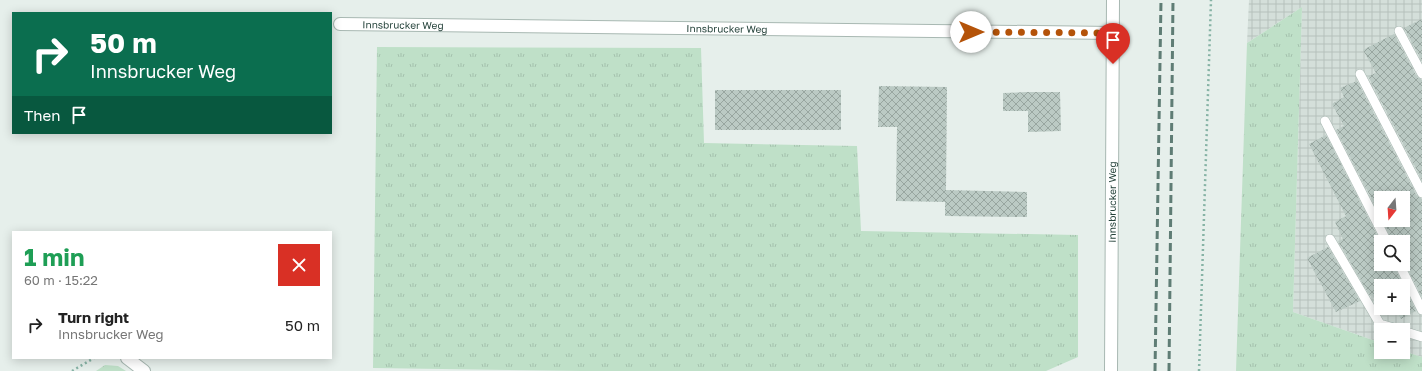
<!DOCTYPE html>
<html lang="en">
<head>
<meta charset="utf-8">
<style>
  body { margin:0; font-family:"Golos Text",sans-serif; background:#f6f6f6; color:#222; height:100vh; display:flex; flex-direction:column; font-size:15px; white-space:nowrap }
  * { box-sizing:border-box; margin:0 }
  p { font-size:13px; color:#767676 }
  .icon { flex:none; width:22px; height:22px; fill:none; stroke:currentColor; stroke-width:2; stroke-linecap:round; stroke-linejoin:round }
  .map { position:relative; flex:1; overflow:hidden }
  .side { position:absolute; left:12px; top:231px; width:320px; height:128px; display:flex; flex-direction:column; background:#fff; border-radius:0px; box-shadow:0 2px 10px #0003 }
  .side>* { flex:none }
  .top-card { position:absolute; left:12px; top:12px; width:320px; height:122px; border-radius:0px; box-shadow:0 2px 10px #0003; background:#0b6e4f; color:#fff; overflow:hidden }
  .needle { width:26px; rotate:197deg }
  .fabs { position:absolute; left:1374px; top:191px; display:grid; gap:8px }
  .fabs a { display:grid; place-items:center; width:36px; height:36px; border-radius:0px; background:#fff; box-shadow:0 2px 10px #0003; font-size:20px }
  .pin { position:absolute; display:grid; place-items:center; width:34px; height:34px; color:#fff; margin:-41px -17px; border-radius:50% 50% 50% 0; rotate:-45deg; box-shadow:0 0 4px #0007 }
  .pin .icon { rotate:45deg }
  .me { position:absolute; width:44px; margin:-22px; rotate:90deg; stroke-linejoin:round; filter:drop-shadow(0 0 3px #0008) }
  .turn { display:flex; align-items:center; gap:14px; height:84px; padding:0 12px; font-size:18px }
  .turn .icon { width:52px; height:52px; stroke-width:2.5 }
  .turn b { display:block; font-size:28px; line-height:34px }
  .then { display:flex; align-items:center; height:38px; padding:0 12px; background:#0003; gap:8px; font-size:15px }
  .round { display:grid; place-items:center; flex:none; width:42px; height:42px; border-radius:0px; background:#f6f6f6 }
  .head { display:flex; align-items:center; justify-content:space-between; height:68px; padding:0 12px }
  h1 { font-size:24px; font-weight:700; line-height:30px; color:#1e9e55 }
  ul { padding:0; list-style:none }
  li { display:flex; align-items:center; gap:12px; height:52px; padding:0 12px }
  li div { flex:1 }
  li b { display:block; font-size:15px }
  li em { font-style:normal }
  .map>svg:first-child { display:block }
  .industrial { fill:url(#industrial-grid); fill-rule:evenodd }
  .grass { fill:url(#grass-tufts) }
  .building { fill:url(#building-cross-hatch) }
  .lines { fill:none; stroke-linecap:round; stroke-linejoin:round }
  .lane-casing { stroke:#a8b8b2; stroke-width:10 }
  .street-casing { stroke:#a8b8b2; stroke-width:14 }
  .path { stroke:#86b3a5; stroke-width:2.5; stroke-dasharray:2 3; stroke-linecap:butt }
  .lane { stroke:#fff; stroke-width:9 }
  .street { stroke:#fff; stroke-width:12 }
  .rail { stroke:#5f7d75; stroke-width:3; stroke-dasharray:8 4; stroke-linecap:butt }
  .route { stroke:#b45309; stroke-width:7; stroke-dasharray:0 12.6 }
  .labels { text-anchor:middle; stroke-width:3; stroke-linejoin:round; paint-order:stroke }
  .street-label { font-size:10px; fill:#24423a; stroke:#f7fbf9 }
</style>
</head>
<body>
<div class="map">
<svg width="1422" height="371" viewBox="0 0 1422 371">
  <defs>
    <pattern id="industrial-grid" width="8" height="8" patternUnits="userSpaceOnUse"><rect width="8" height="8" fill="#d4dfda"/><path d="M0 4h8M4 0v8" fill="none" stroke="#b6c1bc"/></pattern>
    <pattern id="grass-tufts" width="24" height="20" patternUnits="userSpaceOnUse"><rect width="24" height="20" fill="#bfe0c8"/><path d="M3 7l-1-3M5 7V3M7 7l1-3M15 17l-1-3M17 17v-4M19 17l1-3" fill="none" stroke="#a4c1ad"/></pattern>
    <pattern id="building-cross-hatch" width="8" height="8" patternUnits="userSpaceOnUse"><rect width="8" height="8" fill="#bbcac4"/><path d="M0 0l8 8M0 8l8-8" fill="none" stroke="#98a6a0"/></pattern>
  </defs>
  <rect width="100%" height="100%" fill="#e6efeb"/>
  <path class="industrial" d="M1249,0h173v357l-19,-6v-21h-22v13l-88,-31 9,-305 -55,36zM1381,198h22v22h-22zM1381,242h22v22h-22zM1381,286h22v22h-22z"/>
  <g class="grass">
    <polygon points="1302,7 1293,312 1381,343 1381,352 1403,352 1403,351 1422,357 1422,371 1236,371 1247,43"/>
    <polygon points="377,47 701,48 704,143 857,146 861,231 1078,235 1078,357 1046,371 582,371 373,368"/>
    <polygon points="105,365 118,366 126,371 96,371"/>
  </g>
  <g class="building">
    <polygon points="1422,19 1422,61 1404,28"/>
    <polygon points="1394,34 1417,77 1422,80 1422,180 1368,76 1376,73 1363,50"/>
    <polygon points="1357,81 1417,196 1422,199 1422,297 1403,260 1403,242 1393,242 1382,220 1403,220 1403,198 1381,198 1381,217 1336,130 1344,126 1332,104 1344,97 1340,88"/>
    <polygon points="879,86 947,87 946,190 1027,192 1027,217 945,216 945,202 896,201 897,127 878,127"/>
    <rect x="715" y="90" width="126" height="40"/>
    <polygon points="1027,92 1060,92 1061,131 1028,132 1028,111 1003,111 1003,93"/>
    <polygon points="1326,135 1381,243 1381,264 1393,264 1416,311 1401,319 1395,308 1403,308 1403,286 1381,286 1381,307 1379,308 1372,295 1370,296 1338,241 1343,239 1335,222 1346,216 1309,144"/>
    <polygon points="1328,247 1360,301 1336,312 1307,258"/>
  </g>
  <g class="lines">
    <g class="lane-casing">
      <g id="lane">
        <polyline points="1399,31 1422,74"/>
        <polyline points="1360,74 1422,193"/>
        <polyline points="1325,121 1387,242"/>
        <polyline points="1330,239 1380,324 1401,330"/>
        <polyline points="1399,264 1422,310"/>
        <polyline points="1403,331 1422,337"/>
      </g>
    </g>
    <g class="street-casing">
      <g id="street">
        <path id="s1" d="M340,24l773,9"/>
        <polyline points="127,358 144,371"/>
        <path id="s2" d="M1111,371l2,-371"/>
      </g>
    </g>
    <g class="path">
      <polyline points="72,371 94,358"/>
      <polyline points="1199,371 1211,0"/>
    </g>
    <use href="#lane" class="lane"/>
    <use href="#street" class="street"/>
    <g class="rail">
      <polyline points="1155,371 1161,0"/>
      <polyline points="1169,371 1173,0"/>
    </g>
  </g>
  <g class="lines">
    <polyline class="route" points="971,32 1113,33 1113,64"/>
  </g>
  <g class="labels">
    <g class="street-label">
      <text dy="4" stroke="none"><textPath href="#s1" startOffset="63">Innsbrucker Weg</textPath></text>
      <text dy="4" stroke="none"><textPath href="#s1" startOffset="387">Innsbrucker Weg</textPath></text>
      <text dy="4" stroke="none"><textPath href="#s2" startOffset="169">Innsbrucker Weg</textPath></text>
    </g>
  </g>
</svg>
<div class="fabs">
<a><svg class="needle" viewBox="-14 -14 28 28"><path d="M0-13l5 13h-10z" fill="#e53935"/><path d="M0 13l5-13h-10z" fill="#767676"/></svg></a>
<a><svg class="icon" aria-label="search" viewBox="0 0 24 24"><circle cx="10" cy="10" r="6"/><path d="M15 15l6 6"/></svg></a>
<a>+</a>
<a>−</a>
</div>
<div class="pin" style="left:1113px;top:64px;background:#d93025"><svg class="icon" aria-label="arrive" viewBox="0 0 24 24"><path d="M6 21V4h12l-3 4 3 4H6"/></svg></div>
<svg class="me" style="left:971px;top:32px" viewBox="-20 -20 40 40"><circle r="19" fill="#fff"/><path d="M0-13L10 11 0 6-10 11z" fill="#b45309"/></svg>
<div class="top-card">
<div class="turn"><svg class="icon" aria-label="right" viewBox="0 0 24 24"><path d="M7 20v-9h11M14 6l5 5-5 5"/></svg><div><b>50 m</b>Innsbrucker Weg</div></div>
<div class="then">Then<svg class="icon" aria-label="arrive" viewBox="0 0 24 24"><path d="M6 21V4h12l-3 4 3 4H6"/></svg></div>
</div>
<section class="side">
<div class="head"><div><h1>1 min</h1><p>60 m · 15:22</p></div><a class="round" style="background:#d93025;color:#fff"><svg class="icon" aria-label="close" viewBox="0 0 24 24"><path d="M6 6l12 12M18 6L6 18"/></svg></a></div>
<ul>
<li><svg class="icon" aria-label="right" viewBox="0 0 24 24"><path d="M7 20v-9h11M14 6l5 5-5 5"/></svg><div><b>Turn right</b><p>Innsbrucker Weg</p></div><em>50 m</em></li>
</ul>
</section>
</div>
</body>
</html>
